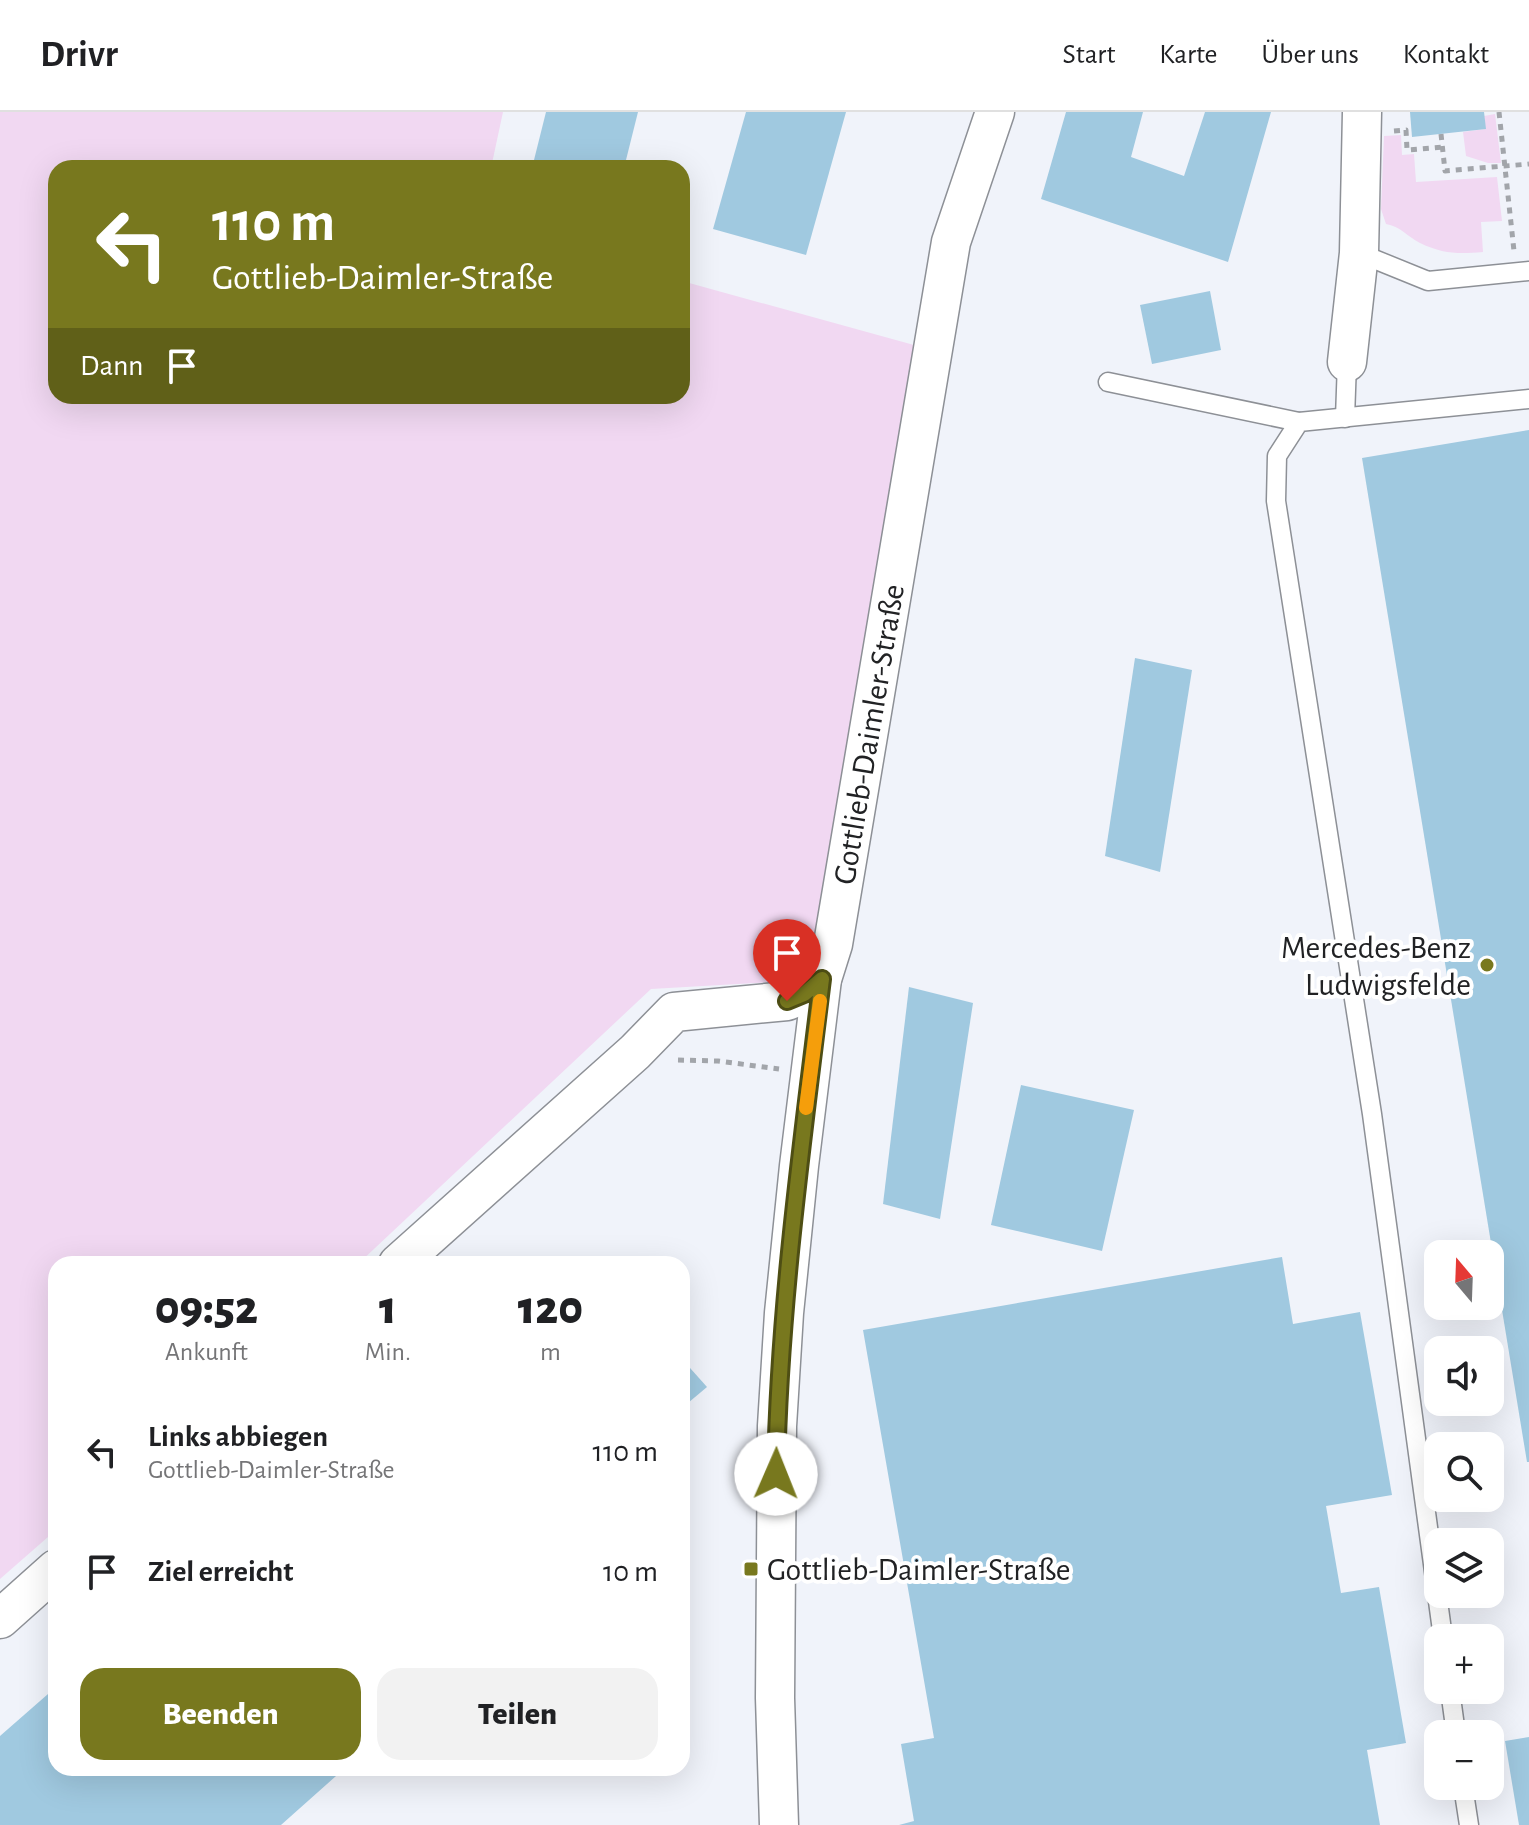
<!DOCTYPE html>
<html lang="de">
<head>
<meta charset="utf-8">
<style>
  body { margin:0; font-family:"Alegreya Sans",sans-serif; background:#f2f2f2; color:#202124; height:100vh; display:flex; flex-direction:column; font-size:30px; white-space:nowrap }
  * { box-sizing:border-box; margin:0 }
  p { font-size:26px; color:#757577 }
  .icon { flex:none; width:44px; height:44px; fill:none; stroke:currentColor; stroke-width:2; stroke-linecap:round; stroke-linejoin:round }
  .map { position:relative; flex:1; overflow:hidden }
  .details { position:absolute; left:48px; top:1144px; width:642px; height:520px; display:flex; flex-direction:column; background:#fff; border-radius:24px; box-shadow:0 8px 32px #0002 }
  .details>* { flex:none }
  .banner { position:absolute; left:48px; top:48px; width:642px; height:244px; border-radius:24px; box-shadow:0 8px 32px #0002; background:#78781e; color:#fff; overflow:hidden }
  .needle { width:52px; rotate:341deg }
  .tools { position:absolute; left:1424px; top:1128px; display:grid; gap:16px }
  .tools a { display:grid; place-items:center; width:80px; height:80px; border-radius:16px; background:#fff; box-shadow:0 8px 32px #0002; font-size:40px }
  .pin { position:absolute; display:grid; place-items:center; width:68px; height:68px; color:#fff; margin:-82px -34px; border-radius:50% 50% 50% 0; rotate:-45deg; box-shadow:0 0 8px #0007 }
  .pin .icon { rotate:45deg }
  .me { position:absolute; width:88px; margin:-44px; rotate:1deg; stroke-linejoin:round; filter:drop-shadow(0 0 6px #0008) }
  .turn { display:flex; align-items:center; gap:28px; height:168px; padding:0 32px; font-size:36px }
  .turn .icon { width:104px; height:104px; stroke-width:2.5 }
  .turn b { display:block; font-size:56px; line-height:68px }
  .then { display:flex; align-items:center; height:76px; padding:0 32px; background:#0003; gap:16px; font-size:30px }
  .eta { display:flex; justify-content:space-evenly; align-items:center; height:136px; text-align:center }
  .eta b { font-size:48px; font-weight:800; line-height:56px }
  .primary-button { display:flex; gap:16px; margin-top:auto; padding:16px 32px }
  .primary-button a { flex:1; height:92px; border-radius:24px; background:#78781e; color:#fff; font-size:32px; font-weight:800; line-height:92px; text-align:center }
  .primary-button a+a { background:#f2f2f2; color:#202124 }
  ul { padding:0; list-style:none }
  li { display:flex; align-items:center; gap:24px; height:120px; padding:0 32px }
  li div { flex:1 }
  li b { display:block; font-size:30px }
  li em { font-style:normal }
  header { display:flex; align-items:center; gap:48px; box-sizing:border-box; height:112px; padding:0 40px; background:#fff; border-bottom:2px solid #e0e0e0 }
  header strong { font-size:38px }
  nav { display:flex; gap:44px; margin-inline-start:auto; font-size:28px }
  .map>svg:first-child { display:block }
  .green { fill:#f1d8f2 }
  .building { fill:#a0c9e0 }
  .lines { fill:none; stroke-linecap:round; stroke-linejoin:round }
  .lane-casing { stroke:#8d9096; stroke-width:21 }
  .street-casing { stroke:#8d9096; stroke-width:41 }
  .path { stroke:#a2a5aa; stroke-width:5; stroke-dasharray:6 6; stroke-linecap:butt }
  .lane { stroke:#fff; stroke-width:18 }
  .street { stroke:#fff; stroke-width:38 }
  .route-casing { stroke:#4e4e14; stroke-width:20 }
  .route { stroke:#78781e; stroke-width:14 }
  .slow { stroke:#f59e0b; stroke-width:14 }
  .poi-dot { fill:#78781e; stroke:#fff; stroke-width:3 }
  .labels { text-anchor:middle; stroke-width:8; stroke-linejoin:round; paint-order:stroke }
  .street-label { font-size:32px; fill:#212224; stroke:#fff }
  .poi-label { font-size:32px; fill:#212224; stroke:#fff; text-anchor:end }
</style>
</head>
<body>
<header>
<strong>Drivr</strong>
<nav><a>Start</a><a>Karte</a><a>Über uns</a><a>Kontakt</a></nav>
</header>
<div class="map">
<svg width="1529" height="1713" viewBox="0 0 1529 1713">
  <rect width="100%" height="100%" fill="#f0f3fa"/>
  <g class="green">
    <polygon points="0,0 503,0 491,56 56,56 56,284 682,284 682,169 932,238 822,867 651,877 358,1152 56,1152 56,1418 0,1467"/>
    <polygon points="1495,2 1501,51 1488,51 1466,44 1463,20 1485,17 1484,4"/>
    <path d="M1401,23l1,20 12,-1 2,28 81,-5 5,44 -21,1 2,30c-25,2 -40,2 -63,-9 -12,-6 -20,-17 -34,-19l-5,-15 3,-73z"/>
  </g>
  <g class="building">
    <polygon points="546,0 638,0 624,56 532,56"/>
    <polygon points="746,0 846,0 806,143 713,117"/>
    <polygon points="1066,0 1143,0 1131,45 1184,64 1205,0 1271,0 1228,150 1041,87"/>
    <polygon points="1410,0 1484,0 1486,17 1412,25"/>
    <polygon points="1210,179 1221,238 1152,252 1140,193"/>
    <polygon points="1529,318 1529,1350 1527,1350 1362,346"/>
    <polygon points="1135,546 1192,558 1160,760 1105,744"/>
    <polygon points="909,875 973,891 940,1107 883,1092"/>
    <polygon points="1021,973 1134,998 1102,1139 991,1113"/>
    <polygon points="1282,1145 1293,1212 1360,1200 1392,1383 1326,1394 1341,1481 1379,1475 1406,1631 1367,1638 1380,1713 899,1713 914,1709 901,1632 934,1626 863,1218"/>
    <polygon points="682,1247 707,1275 682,1296"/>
    <polygon points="56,1575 56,1656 345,1656 281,1713 0,1713 0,1624"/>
    <polygon points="1529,1625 1529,1713 1519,1713 1505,1629"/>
  </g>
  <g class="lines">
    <g class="lane-casing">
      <g id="lane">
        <polyline points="1359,141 1428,169 1529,159"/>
        <polyline points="1108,270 1299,310"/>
        <polyline points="1345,306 1347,250"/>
        <polyline points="1443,1526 1372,1002 1276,389 1277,344 1299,310 1529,287"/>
        <polyline points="1450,1578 1456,1622"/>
        <polyline points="1463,1674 1469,1713"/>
      </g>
    </g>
    <g class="street-casing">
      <g id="street">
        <polyline points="1347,250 1359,141 1362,0"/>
        <polyline points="398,1152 635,940 674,900 787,889 804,882 822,867"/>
        <polyline points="0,1507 56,1457"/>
        <path id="s1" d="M779,1713l-4,-127 2,-272 7,-113 15,-147 23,-187 11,-35 118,-702 44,-130"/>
      </g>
    </g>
    <g class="path">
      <polyline points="1499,0 1514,139"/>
      <polyline points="1394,19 1406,18 1407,38 1443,35"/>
      <polyline points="1441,22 1445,59 1529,52"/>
      <polyline points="678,948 718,949 779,957"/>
    </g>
    <use href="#lane" class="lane"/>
    <use href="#street" class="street"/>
  </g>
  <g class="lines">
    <g class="route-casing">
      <path id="route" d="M776,1362c3,-166 26,-330 46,-495l-18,15 -17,7"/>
    </g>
    <use href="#route" class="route"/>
    <polyline class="slow" points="806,996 820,889"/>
  </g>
  <g class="poi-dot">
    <circle cx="1487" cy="853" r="8"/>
    <rect x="743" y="1449" width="16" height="16" rx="4"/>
  </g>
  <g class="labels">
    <g class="street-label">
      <text dy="11" stroke="none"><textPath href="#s1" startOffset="1098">Gottlieb-Daimler-Straße</textPath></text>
    </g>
    <g class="poi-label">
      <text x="1471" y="846">Mercedes-Benz<tspan x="1471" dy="37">Ludwigsfelde</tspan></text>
      <text x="767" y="1468" text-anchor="start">Gottlieb-Daimler-Straße</text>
    </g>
  </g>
</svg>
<div class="tools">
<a><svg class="needle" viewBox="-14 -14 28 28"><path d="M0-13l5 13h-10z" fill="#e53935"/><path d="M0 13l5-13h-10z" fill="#757577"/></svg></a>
<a><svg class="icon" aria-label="sound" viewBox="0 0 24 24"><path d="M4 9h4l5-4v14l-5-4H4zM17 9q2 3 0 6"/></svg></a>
<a><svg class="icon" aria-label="search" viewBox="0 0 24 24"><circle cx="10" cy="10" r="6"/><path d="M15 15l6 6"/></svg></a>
<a><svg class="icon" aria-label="layers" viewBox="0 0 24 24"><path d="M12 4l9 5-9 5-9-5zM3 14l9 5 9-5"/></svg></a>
<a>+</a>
<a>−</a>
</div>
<div class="pin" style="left:787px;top:889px;background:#d93025"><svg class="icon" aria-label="arrive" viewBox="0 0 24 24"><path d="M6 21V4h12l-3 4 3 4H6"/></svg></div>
<svg class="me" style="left:776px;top:1362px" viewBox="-20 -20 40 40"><circle r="19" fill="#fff"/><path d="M0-13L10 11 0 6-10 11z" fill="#78781e"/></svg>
<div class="banner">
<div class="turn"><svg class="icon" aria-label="left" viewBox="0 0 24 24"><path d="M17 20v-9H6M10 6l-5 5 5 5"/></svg><div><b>110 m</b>Gottlieb-Daimler-Straße</div></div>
<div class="then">Dann<svg class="icon" aria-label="arrive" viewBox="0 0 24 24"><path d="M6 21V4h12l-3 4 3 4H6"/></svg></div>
</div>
<section class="details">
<div class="eta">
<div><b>09:52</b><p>Ankunft</p></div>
<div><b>1</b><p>Min.</p></div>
<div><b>120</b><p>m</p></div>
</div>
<ul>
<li><svg class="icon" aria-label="left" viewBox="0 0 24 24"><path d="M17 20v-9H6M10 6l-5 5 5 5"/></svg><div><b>Links abbiegen</b><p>Gottlieb-Daimler-Straße</p></div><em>110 m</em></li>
<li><svg class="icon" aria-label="arrive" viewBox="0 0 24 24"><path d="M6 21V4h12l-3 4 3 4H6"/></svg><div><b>Ziel erreicht</b></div><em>10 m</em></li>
</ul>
<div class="primary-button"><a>Beenden</a><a>Teilen</a></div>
</section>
</div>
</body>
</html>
